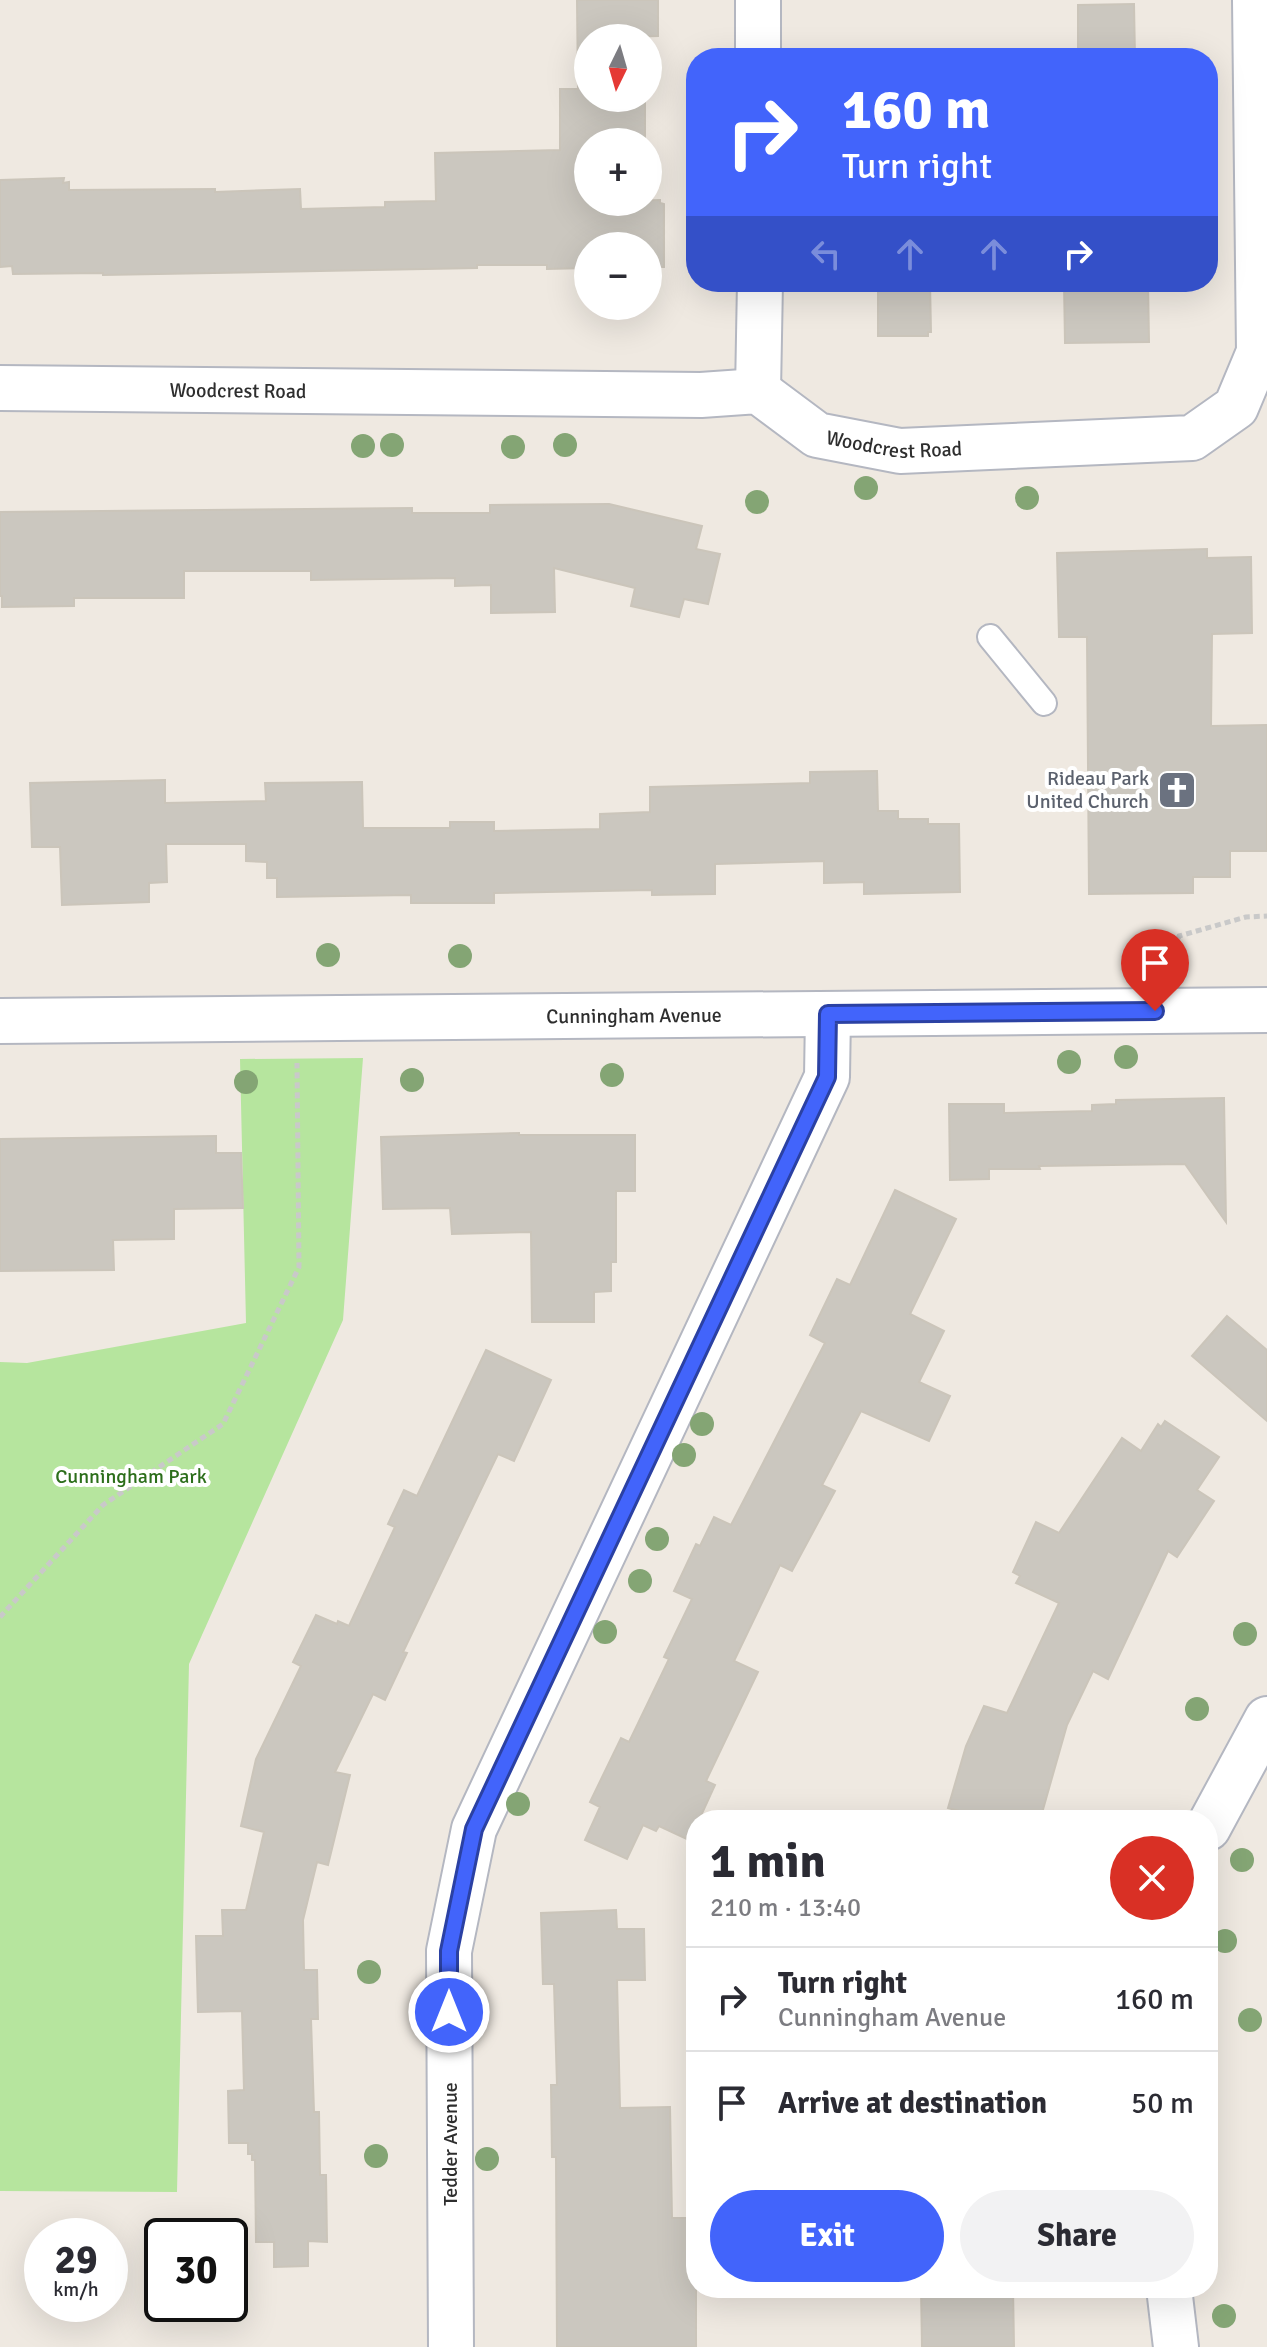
<!DOCTYPE html>
<html lang="en">
<head>
<meta charset="utf-8">
<style>
  body { margin:0; font-family:Signika,sans-serif; background:#f2f2f3; color:#2b2b33; height:100vh; display:flex; flex-direction:column; font-size:30px; white-space:nowrap }
  * { box-sizing:border-box; margin:0 }
  p { font-size:26px; color:#7c7c81 }
  .icon { flex:none; width:44px; height:44px; fill:none; stroke:currentColor; stroke-width:2; stroke-linecap:round; stroke-linejoin:round }
  .map { position:relative; flex:1; overflow:hidden }
  .side { position:absolute; left:686px; top:1810px; width:532px; height:488px; display:flex; flex-direction:column; background:#fff; border-radius:32px; box-shadow:0 8px 32px #0002 }
  .side>* { flex:none }
  .top-card { position:absolute; left:686px; top:48px; width:532px; height:244px; border-radius:32px; box-shadow:0 8px 32px #0002; background:#4264fb; color:#fff; overflow:hidden }
  .needle { width:52px; rotate:185deg }
  .fabs { position:absolute; left:574px; top:24px; display:grid; gap:16px }
  .fabs a { display:grid; place-items:center; width:88px; height:88px; border-radius:50%; background:#fff; box-shadow:0 8px 32px #0002; font-size:40px }
  .speed { position:absolute; left:24px; top:2218px; display:flex; gap:16px; font-size:40px; font-weight:700; text-align:center }
  .speed>* { display:grid; place-content:center; width:104px; height:104px; border-radius:50%; background:#fff; box-shadow:0 8px 32px #0002; line-height:1 }
  .speed small { font-size:20px; font-weight:400 }
  .speed .limit { border:4px solid #111; border-radius:12px; background:#fff; color:#111 }
  .pin { position:absolute; display:grid; place-items:center; width:68px; height:68px; color:#fff; margin:-82px -34px; border-radius:50% 50% 50% 0; rotate:-45deg; box-shadow:0 0 8px #0007 }
  .pin .icon { rotate:45deg }
  .me { position:absolute; width:88px; margin:-44px; rotate:0deg; stroke-linejoin:round; filter:drop-shadow(0 0 6px #0008) }
  .turn { display:flex; align-items:center; gap:28px; height:168px; padding:0 24px; font-size:36px }
  .turn .icon { width:104px; height:104px; stroke-width:2.5 }
  .turn b { display:block; font-size:56px; line-height:68px }
  .lanes { display:flex; align-items:center; height:76px; padding:0 24px; background:#0003; justify-content:center; gap:40px; direction:ltr }
  .lanes .off { opacity:.35 }
  .round { display:grid; place-items:center; flex:none; width:84px; height:84px; border-radius:42px; background:#f2f2f3 }
  .headline { display:flex; align-items:center; justify-content:space-between; height:136px; padding:0 24px }
  h1 { font-size:48px; font-weight:700; line-height:60px }
  .button { display:flex; gap:16px; margin-top:auto; padding:16px 24px }
  .button a { flex:1; height:92px; border-radius:48px; background:#4264fb; color:#fff; font-size:32px; font-weight:700; line-height:92px; text-align:center }
  .button a+a { background:#f2f2f3; color:#2b2b33 }
  ul { padding:0; list-style:none }
  li { display:flex; align-items:center; gap:24px; height:104px; padding:0 24px; border-top:2px solid #e1e1e2 }
  li div { flex:1 }
  li b { display:block; font-size:30px }
  li em { font-style:normal }
  .map>svg:first-child { display:block }
  .green { fill:#b6e59e }
  .building { fill:#cbc7bf; stroke:#cbc5ba; stroke-width:2 }
  .lines { fill:none; stroke-linecap:round; stroke-linejoin:round }
  .lane-casing { stroke:#b4b7c1; stroke-width:28 }
  .street-casing { stroke:#b4b7c1; stroke-width:48 }
  .secondary-casing { stroke:#b4b7c1; stroke-width:48 }
  .path { stroke:#c9c9c9; stroke-width:5; stroke-dasharray:6 4; stroke-linecap:butt }
  .lane { stroke:#fff; stroke-width:24 }
  .street { stroke:#fff; stroke-width:44 }
  .secondary { stroke:#fff; stroke-width:44 }
  .tree { fill:#84a574 }
  .route-casing { stroke:#2b41a3; stroke-width:20 }
  .route { stroke:#4264fb; stroke-width:14 }
  .labels { text-anchor:middle; stroke-width:8; stroke-linejoin:round; paint-order:stroke }
  .street-label { font-size:20px; fill:#2e2e2e; stroke:#fff }
  .worship-label { font-size:20px; fill:#5b616d; stroke:#fff; text-anchor:end }
  .park-label { font-size:20px; fill:#2c6e1b; stroke:#fff }
</style>
</head>
<body>
<div class="map">
<svg width="1267" height="2347" viewBox="0 0 1267 2347">
  <rect width="100%" height="100%" fill="#efe9e1"/>
  <polygon class="green" points="363,1058 343,1320 189,1664 177,2192 0,2191 0,1362 27,1363 246,1323 240,1059"/>
  <g class="building">
    <polygon points="577,0 658,0 658,36 588,38 588,98 645,98 645,142 588,142 588,202 660,200 660,203 664,204 664,267 648,267 648,246 588,246 588,268 547,269 547,265 477,265 477,268 103,275 103,273 13,274 12,266 0,267 0,180 64,178 63,183 69,182 69,190 215,189 215,192 300,189 301,209 385,207 385,202 436,201 435,153 560,150 560,89 578,89"/>
    <polygon points="1134,4 1135,58 1078,58 1078,5"/>
    <polygon points="878,282 930,282 931,332 928,332 928,336 878,336"/>
    <polygon points="1064,282 1148,282 1149,342 1065,343"/>
    <polygon points="609,504 702,526 696,549 720,554 708,604 684,599 679,617 631,606 635,588 554,568 555,612 491,613 491,585 455,586 455,578 311,580 311,571 184,571 184,598 74,598 74,606 2,607 2,596 0,596 0,512 412,508 412,513 490,513 490,505"/>
    <polygon points="1207,549 1207,558 1251,557 1252,633 1212,634 1211,726 1267,725 1267,851 1230,851 1230,877 1193,877 1193,893 1089,894 1087,637 1059,637 1057,553"/>
    <polygon points="877,771 878,811 898,811 898,819 928,819 928,824 959,824 960,892 864,894 864,882 824,883 824,861 715,864 715,894 652,895 652,890 494,893 494,903 411,903 411,895 277,897 277,878 267,878 267,862 246,861 246,844 166,844 167,882 149,883 149,902 62,905 60,847 32,847 30,783 165,780 165,803 266,801 265,783 362,782 363,828 450,828 450,822 494,822 494,831 600,829 600,814 650,812 650,787 810,783 810,772"/>
    <polygon points="1224,1098 1226,1222 1185,1164 1039,1166 1040,1169 989,1169 989,1179 950,1180 949,1104 1004,1104 1004,1113 1092,1111 1092,1105 1116,1104 1116,1100"/>
    <polygon points="519,1133 519,1135 635,1135 635,1191 616,1191 616,1262 611,1262 611,1291 594,1292 594,1322 532,1322 531,1232 452,1234 450,1208 383,1209 381,1137"/>
    <polygon points="216,1136 216,1153 241,1153 243,1208 174,1209 174,1239 113,1240 114,1270 0,1271 0,1139"/>
    <polygon points="895,1190 956,1219 910,1314 944,1331 919,1382 950,1396 929,1441 861,1411 822,1485 835,1491 792,1571 780,1565 734,1661 758,1672 706,1781 715,1785 699,1820 696,1820 696,1826 691,1838 689,1840 659,1826 656,1831 643,1825 627,1859 585,1840 600,1807 590,1802 621,1738 629,1742 669,1659 664,1657 692,1599 674,1591 696,1544 700,1546 714,1517 731,1525 825,1343 810,1335 837,1279 850,1285"/>
    <polygon points="1227,1316 1267,1350 1267,1421 1192,1356"/>
    <polygon points="486,1350 551,1380 514,1461 498,1454 403,1652 407,1653 385,1700 373,1694 335,1772 350,1775 328,1865 317,1862 303,1920 304,1970 317,1970 318,2019 311,2019 314,2112 319,2112 320,2175 326,2175 327,2242 308,2241 308,2266 274,2267 274,2242 256,2242 255,2160 252,2160 252,2154 248,2154 248,2143 229,2143 228,2091 244,2090 242,2011 198,2012 196,1936 223,1936 222,1910 246,1910 264,1832 241,1826 256,1759 301,1666 293,1662 316,1615 337,1624 338,1621 349,1626 395,1527 388,1524 404,1490 417,1496"/>
    <polygon points="1165,1421 1219,1457 1197,1490 1214,1501 1177,1557 1168,1551 1108,1679 1093,1671 1067,1725 1040,1820 992,1820 948,1808 966,1746 984,1706 1007,1713 1059,1603 1016,1583 1020,1576 1013,1572 1036,1522 1059,1533 1122,1438 1141,1451 1158,1424 1161,1427"/>
    <polygon points="616,1910 617,1929 644,1929 645,1980 617,1980 620,2108 670,2107 672,2218 696,2218 696,2347 557,2347 556,2157 552,2157 551,2085 557,2085 554,1984 543,1984 541,1913"/>
    <polygon points="921,2288 1013,2288 1014,2347 922,2347"/>
  </g>
  <g class="lines">
    <g class="lane-casing">
      <polyline id="lane" points="990,637 1044,703"/>
    </g>
    <g class="street-casing">
      <g id="street">
        <polyline points="758,0 758,58"/>
        <path id="s1" d="M0,388l701,7 57,-4 59,44 83,16 292,-13 44,-31 23,-55 -4,-352"/>
        <polyline points="758,391 760,282"/>
        <path id="s2" d="M0,1021l1267,-11"/>
        <polyline points="451,2347 449,1951 474,1829 827,1077 828,1014"/>
      </g>
    </g>
    <g class="secondary-casing">
      <g id="secondary">
        <polyline points="1208,1828 1267,1719"/>
        <polyline points="1169,2288 1176,2347"/>
      </g>
    </g>
    <g class="path">
      <polyline points="1169,967 1179,936 1246,917 1267,916"/>
      <polyline points="0,1617 103,1505 223,1424 299,1267 297,1063"/>
    </g>
    <use href="#lane" class="lane"/>
    <use href="#street" class="street"/>
    <use href="#secondary" class="secondary"/>
  </g>
  <g class="tree">
    <circle cx="392" cy="445" r="12"/>
    <circle cx="565" cy="445" r="12"/>
    <circle cx="363" cy="446" r="12"/>
    <circle cx="513" cy="447" r="12"/>
    <circle cx="866" cy="488" r="12"/>
    <circle cx="1027" cy="498" r="12"/>
    <circle cx="757" cy="502" r="12"/>
    <circle cx="328" cy="955" r="12"/>
    <circle cx="460" cy="956" r="12"/>
    <circle cx="1126" cy="1057" r="12"/>
    <circle cx="1069" cy="1062" r="12"/>
    <circle cx="612" cy="1075" r="12"/>
    <circle cx="412" cy="1080" r="12"/>
    <circle cx="246" cy="1082" r="12"/>
    <circle cx="702" cy="1424" r="12"/>
    <circle cx="684" cy="1455" r="12"/>
    <circle cx="657" cy="1539" r="12"/>
    <circle cx="640" cy="1581" r="12"/>
    <circle cx="605" cy="1632" r="12"/>
    <circle cx="1245" cy="1634" r="12"/>
    <circle cx="1197" cy="1709" r="12"/>
    <circle cx="518" cy="1804" r="12"/>
    <circle cx="1242" cy="1860" r="12"/>
    <circle cx="1225" cy="1941" r="12"/>
    <circle cx="369" cy="1972" r="12"/>
    <circle cx="1250" cy="2020" r="12"/>
    <circle cx="376" cy="2156" r="12"/>
    <circle cx="487" cy="2159" r="12"/>
    <circle cx="1224" cy="2316" r="12"/>
  </g>
  <g class="lines">
    <g class="route-casing">
      <polyline id="route" points="449,2012 449,1951 474,1829 827,1077 828,1014 1155,1011"/>
    </g>
    <use href="#route" class="route"/>
  </g>
  <defs>
    <g id="church-square" transform="scale(2)"><rect x="-9" y="-9" width="18" height="18" rx="4" fill="#6b7280" stroke="#fff"/><path d="M-1.2-6h2.4v3.5h3.3v2.4h-3.3V6h-2.4V-.1h-3.3v-2.4h3.3Z" fill="#fff"/></g>
  </defs>
  <g fill-rule="evenodd">
    <use href="#church-square" x="1177" y="790"/>
  </g>
  <g class="labels">
    <g class="street-label">
      <text dy="7" stroke="none"><textPath href="#s1" startOffset="238">Woodcrest Road</textPath></text>
      <text dy="7" stroke="none"><textPath href="#s1" startOffset="910">Woodcrest Road</textPath></text>
      <text dy="7" stroke="none"><textPath href="#s2" startOffset="634">Cunningham Avenue</textPath></text>
      <text transform="translate(450 2144) rotate(-90)" y="7">Tedder Avenue</text>
    </g>
    <g class="worship-label">
      <text x="1149" y="785">Rideau Park<tspan x="1149" dy="23">United Church</tspan></text>
    </g>
    <g class="park-label">
      <text x="131" y="1483">Cunningham Park</text>
    </g>
  </g>
</svg>
<div class="fabs">
<a><svg class="needle" viewBox="-14 -14 28 28"><path d="M0-13l5 13h-10z" fill="#e53935"/><path d="M0 13l5-13h-10z" fill="#7c7c81"/></svg></a>
<a>+</a>
<a>−</a>
</div>
<div class="speed"><div>29<small>km/h</small></div><div class="limit">30</div></div>
<div class="pin" style="left:1155px;top:1011px;background:#d93025"><svg class="icon" aria-label="arrive" viewBox="0 0 24 24"><path d="M6 21V4h12l-3 4 3 4H6"/></svg></div>
<svg class="me" style="left:449px;top:2012px" viewBox="-20 -20 40 40"><circle r="17" fill="#4264fb" stroke="#fff" stroke-width="3"/><path d="M0-11L8 9 0 5-8 9z" fill="#fff"/></svg>
<div class="top-card">
<div class="turn"><svg class="icon" aria-label="right" viewBox="0 0 24 24"><path d="M7 20v-9h11M14 6l5 5-5 5"/></svg><div><b>160 m</b>Turn right</div></div>
<div class="lanes"><svg class="icon off" aria-label="left" viewBox="0 0 24 24"><path d="M17 20v-9H6M10 6l-5 5 5 5"/></svg><svg class="icon off" aria-label="ahead" viewBox="0 0 24 24"><path d="M12 20V5M6 11l6-6 6 6"/></svg><svg class="icon off" aria-label="ahead" viewBox="0 0 24 24"><path d="M12 20V5M6 11l6-6 6 6"/></svg><svg class="icon" aria-label="right" viewBox="0 0 24 24"><path d="M7 20v-9h11M14 6l5 5-5 5"/></svg></div>
</div>
<section class="side">
<div class="headline"><div><h1>1 min</h1><p>210 m · 13:40</p></div><a class="round" style="background:#d93025;color:#fff"><svg class="icon" aria-label="close" viewBox="0 0 24 24"><path d="M6 6l12 12M18 6L6 18"/></svg></a></div>
<ul>
<li><svg class="icon" aria-label="right" viewBox="0 0 24 24"><path d="M7 20v-9h11M14 6l5 5-5 5"/></svg><div><b>Turn right</b><p>Cunningham Avenue</p></div><em>160 m</em></li>
<li><svg class="icon" aria-label="arrive" viewBox="0 0 24 24"><path d="M6 21V4h12l-3 4 3 4H6"/></svg><div><b>Arrive at destination</b></div><em>50 m</em></li>
</ul>
<div class="button"><a>Exit</a><a>Share</a></div>
</section>
</div>
</body>
</html>
